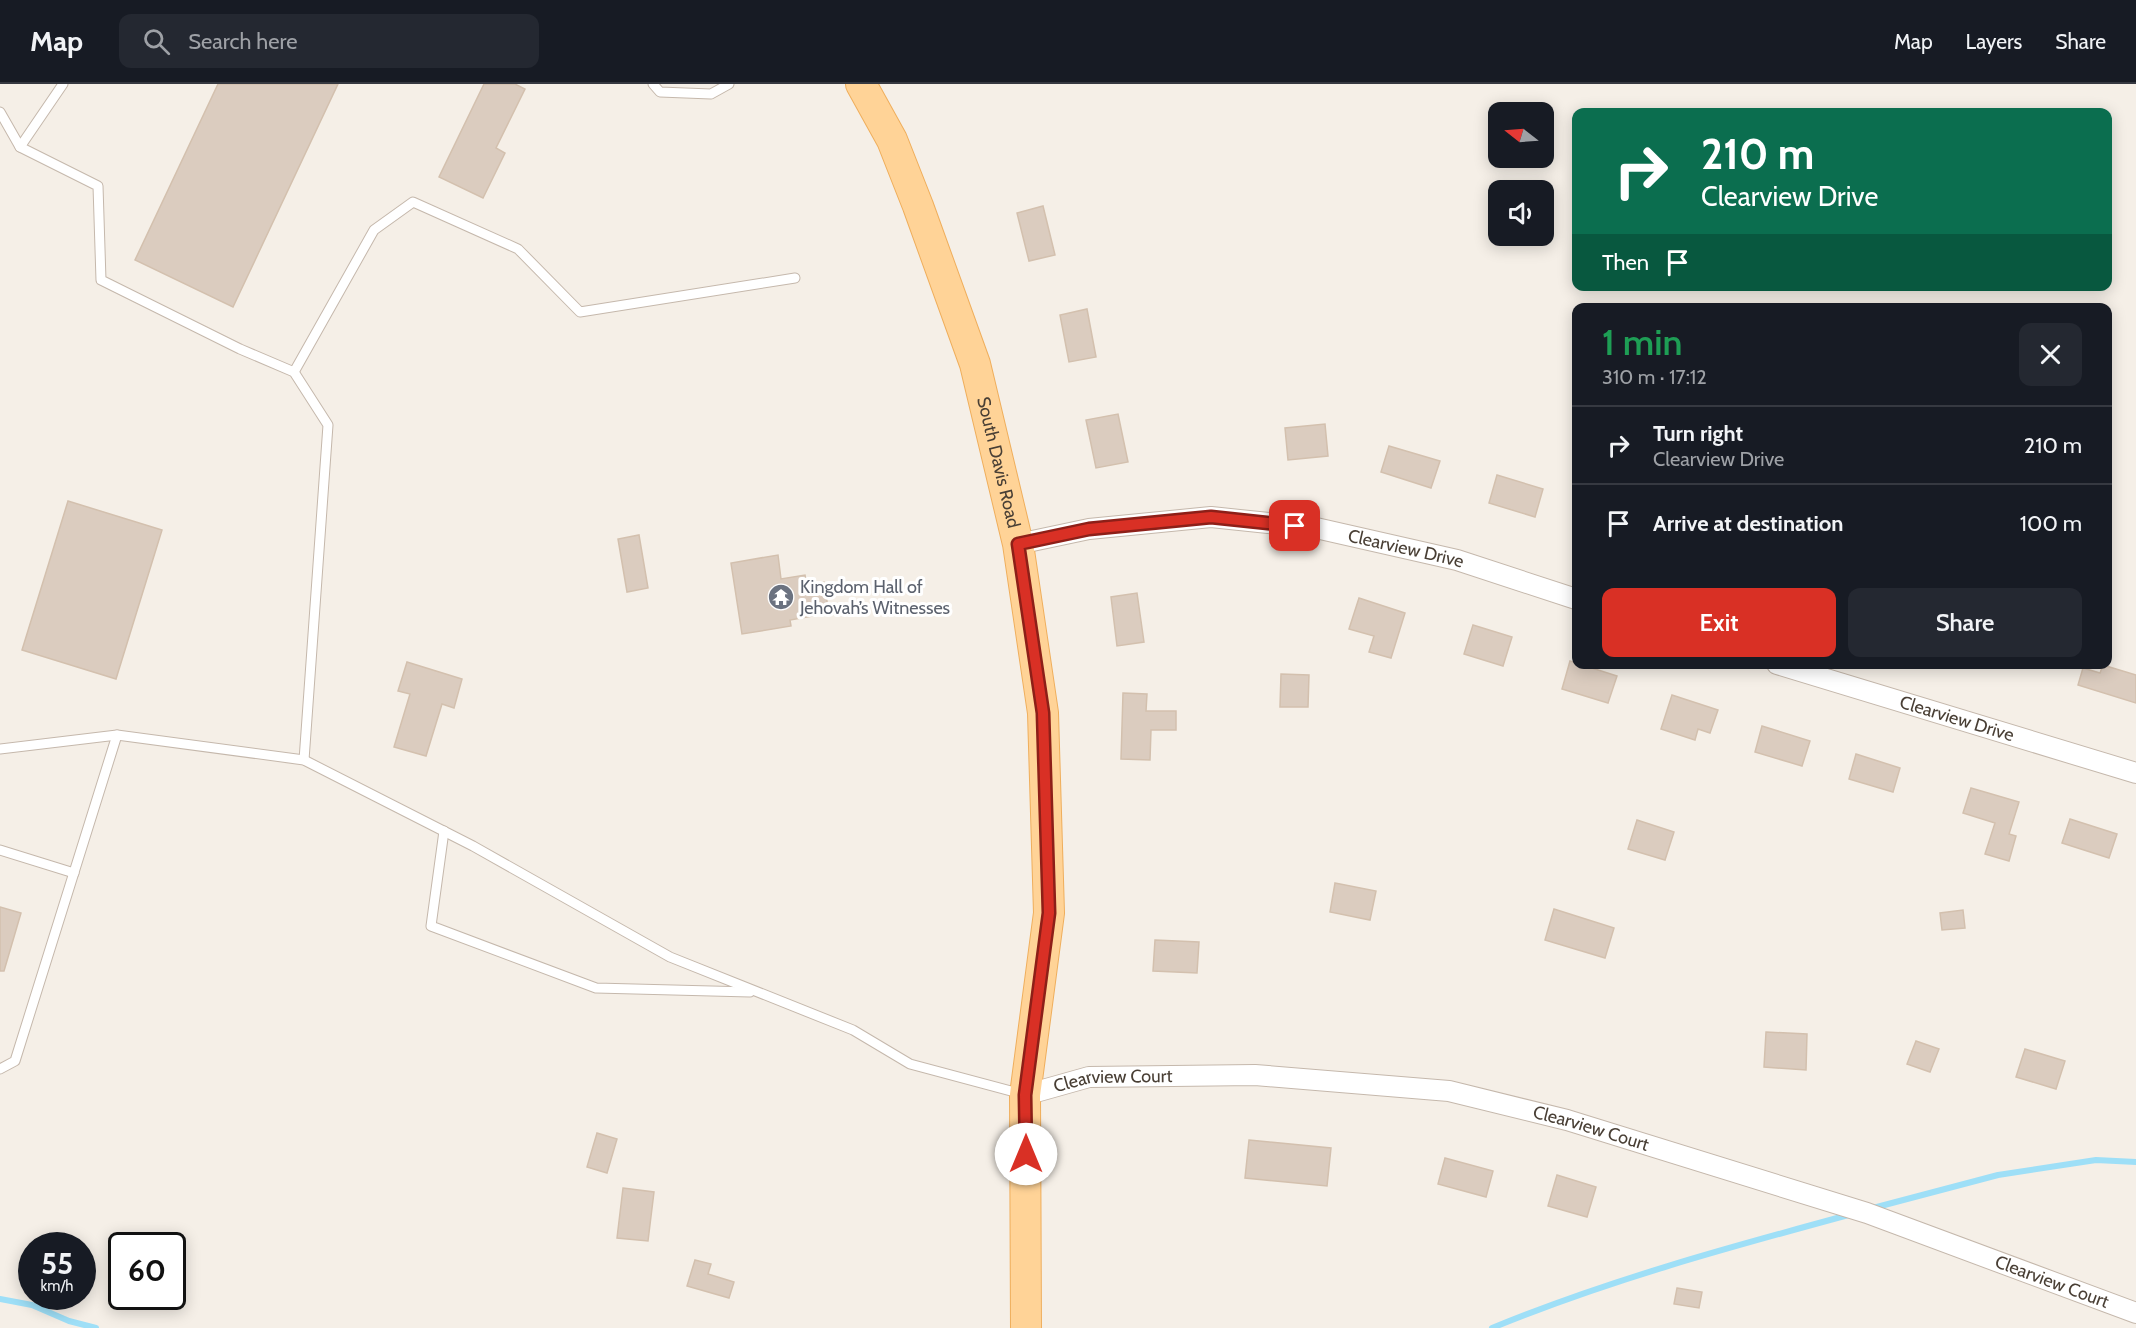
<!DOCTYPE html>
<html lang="en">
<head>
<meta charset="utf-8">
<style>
  body { margin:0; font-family:Cabin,sans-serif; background:#242831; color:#f1f3f6; height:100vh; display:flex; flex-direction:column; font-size:22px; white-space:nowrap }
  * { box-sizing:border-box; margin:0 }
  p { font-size:20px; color:#9ea1a6 }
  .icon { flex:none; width:33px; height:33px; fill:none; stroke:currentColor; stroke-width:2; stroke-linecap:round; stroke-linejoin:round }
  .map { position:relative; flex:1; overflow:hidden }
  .sheet { position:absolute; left:1572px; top:219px; width:540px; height:366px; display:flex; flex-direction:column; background:#171b24; border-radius:12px; box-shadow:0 3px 15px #0003 }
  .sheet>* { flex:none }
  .banner { position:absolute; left:1572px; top:24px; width:540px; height:183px; border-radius:12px; box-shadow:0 3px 15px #0003; background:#0b6e4f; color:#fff; overflow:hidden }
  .needle { width:39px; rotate:287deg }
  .tools { position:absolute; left:1488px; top:18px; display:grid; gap:12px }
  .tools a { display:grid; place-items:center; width:66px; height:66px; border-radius:12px; background:#171b24; box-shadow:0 3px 15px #0003; font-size:30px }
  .speed { position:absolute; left:18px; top:1148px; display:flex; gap:12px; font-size:30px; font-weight:700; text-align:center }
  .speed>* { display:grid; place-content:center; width:78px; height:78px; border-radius:50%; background:#171b24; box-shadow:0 3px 15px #0003; line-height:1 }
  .speed small { font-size:15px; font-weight:400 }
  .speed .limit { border:3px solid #111; border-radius:9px; background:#fff; color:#111 }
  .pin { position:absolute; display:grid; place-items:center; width:51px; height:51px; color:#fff; margin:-26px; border-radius:12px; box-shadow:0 3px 9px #0006 }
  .me { position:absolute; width:66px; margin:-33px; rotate:0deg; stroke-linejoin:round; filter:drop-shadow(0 0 4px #0008) }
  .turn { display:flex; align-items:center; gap:21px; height:126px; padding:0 30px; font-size:27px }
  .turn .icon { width:78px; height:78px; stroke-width:2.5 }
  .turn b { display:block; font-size:42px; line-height:51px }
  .then { display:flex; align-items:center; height:57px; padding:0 30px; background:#0003; gap:12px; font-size:22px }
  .round { display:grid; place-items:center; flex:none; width:63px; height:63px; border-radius:12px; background:#242831 }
  .overview { display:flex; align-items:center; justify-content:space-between; height:102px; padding:0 30px }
  h1 { font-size:36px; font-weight:600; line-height:45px; color:#1e9e55 }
  .primary-button { display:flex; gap:12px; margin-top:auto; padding:12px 30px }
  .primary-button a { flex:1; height:69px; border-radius:12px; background:#d93025; color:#fff; font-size:24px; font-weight:600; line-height:69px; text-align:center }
  .primary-button a+a { background:#242831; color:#f1f3f6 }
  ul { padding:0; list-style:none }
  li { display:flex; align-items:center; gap:18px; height:78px; padding:0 30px; border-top:2px solid #363941 }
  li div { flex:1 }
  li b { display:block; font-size:22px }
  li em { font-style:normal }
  header { display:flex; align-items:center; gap:36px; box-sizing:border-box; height:84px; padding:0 30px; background:#171b24; border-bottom:2px solid #363941 }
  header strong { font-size:28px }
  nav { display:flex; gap:33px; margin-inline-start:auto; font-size:21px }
  .search { width:420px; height:54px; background:#242831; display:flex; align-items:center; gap:15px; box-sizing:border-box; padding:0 21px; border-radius:12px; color:#9ea1a6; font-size:22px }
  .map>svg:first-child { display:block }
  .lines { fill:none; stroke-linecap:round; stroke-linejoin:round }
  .stream { stroke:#9edff7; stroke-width:6 }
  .building { fill:#dbccbf; stroke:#d3c0ae; stroke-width:1.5 }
  .service-casing { stroke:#c5b8ac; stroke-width:11 }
  .minor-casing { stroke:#c5b8ac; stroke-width:22 }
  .primary-casing { stroke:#efae5c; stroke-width:32 }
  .service { stroke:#fff; stroke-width:9 }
  .minor { stroke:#fff; stroke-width:20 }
  .primary { stroke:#ffd397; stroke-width:30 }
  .route-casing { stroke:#8d1f18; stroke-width:15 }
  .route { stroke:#d93025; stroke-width:10 }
  .labels { text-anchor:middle; stroke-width:6; stroke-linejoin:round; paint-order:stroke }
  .street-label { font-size:18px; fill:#493f35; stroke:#fff }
  .worship-label { font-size:18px; fill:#5b616d; stroke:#fff; text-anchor:start }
</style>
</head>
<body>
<header>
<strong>Map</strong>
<div class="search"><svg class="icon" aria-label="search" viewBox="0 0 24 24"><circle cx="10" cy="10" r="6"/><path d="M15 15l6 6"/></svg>Search here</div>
<nav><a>Map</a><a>Layers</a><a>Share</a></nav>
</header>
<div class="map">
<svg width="2136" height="1244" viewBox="0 0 2136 1244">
  <rect width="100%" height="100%" fill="#f5efe7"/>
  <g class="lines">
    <g class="stream">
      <polyline points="1873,1124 1998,1091 2096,1076 2136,1078"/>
      <polyline points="0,1215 32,1221 69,1237 96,1244"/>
      <path d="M1492,1244c117,-48 238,-81 360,-114"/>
    </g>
  </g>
  <g class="building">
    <polygon points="218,0 338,0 233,223 135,176"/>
    <polygon points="484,0 515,0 525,5 496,64 505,69 483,114 439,93"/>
    <polygon points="1043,122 1055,171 1029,177 1017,129"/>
    <polygon points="1087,225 1096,273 1069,278 1060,231"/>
    <polygon points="1118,330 1128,378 1096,384 1086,336"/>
    <polygon points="1325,340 1328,372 1288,376 1285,344"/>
    <polygon points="1389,362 1440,377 1431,404 1381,388"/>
    <polygon points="1497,391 1543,405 1535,433 1489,419"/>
    <polygon points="68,417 162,446 116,595 22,566"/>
    <polygon points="639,451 648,504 627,508 618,455"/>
    <polygon points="778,471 781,495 805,491 807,501 824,498 828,524 812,526 813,532 790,536 791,542 742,550 731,479"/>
    <polygon points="1137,509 1144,558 1117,562 1111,513"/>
    <polygon points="1359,514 1405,529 1391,574 1369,568 1374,552 1349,545"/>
    <polygon points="1473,541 1512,553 1503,582 1464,570"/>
    <polygon points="1570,577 1617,592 1608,619 1562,605"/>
    <polygon points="407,578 462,595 454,624 442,620 426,672 394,663 410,610 398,607"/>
    <polygon points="2103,581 2136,591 2136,619 2078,601 2083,584 2100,589"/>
    <polygon points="1281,590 1309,591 1308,623 1280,623"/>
    <polygon points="1123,609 1147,610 1146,627 1176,627 1176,646 1151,646 1150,676 1121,675"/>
    <polygon points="1672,611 1718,626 1710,649 1698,645 1695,656 1661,645"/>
    <polygon points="1762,642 1810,657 1802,682 1755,668"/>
    <polygon points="1856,670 1900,684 1893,708 1849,695"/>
    <polygon points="1971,704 2019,718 2009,750 2016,752 2009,777 1985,770 1995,739 1963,729"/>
    <polygon points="2070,735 2117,750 2109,774 2062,759"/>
    <polygon points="1637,736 1674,748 1665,776 1628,765"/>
    <polygon points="1335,799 1376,807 1370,836 1330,828"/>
    <polygon points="0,823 21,829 4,887 0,887"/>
    <polygon points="1554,825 1614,844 1605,874 1545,856"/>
    <polygon points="1963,826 1965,844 1942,846 1940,829"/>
    <polygon points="1155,856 1199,858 1197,889 1153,887"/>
    <polygon points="1766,948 1807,950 1806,986 1764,983"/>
    <polygon points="1916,957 1939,965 1930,988 1907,980"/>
    <polygon points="2025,965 2065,977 2056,1005 2016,993"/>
    <polygon points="597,1049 617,1055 607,1089 587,1083"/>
    <polygon points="1249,1056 1331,1064 1327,1102 1245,1094"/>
    <polygon points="1445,1074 1493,1087 1486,1113 1438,1100"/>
    <polygon points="1557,1091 1596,1103 1587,1133 1548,1122"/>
    <polygon points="623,1104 654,1108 648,1157 617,1154"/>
    <polygon points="695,1176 711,1180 708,1190 734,1198 729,1214 687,1202"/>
    <polygon points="1677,1204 1702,1208 1699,1224 1674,1220"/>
  </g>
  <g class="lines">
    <g class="service-casing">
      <g id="service">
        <polyline points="653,0 660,8 711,10 729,0"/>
        <polyline points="0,28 20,63 98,102 101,196 240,265 294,288 328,341 304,676"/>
        <polyline points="20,63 63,0"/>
        <polyline points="294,288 374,146 413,118 518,165 580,228 795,194"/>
        <polyline points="0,665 117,651 304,676 473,762 670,873 853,946 910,980 1022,1010"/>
        <polyline points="444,747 431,842 596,904 750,908"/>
        <polyline points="0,766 74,789"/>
        <polyline points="0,985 15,977 117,651"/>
      </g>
    </g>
    <g class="minor-casing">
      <g id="minor">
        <path id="s1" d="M1018,460l71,-15 122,-12 105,11 141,32 119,39"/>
        <path id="s2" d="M1777,580l359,109"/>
        <path id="s3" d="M1025,1011l64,-18 166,-2 194,16 118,29 300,93 269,100"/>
      </g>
    </g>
    <g class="primary-casing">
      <g id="primary">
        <path id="s4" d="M861,0l31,56 26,66 57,158 43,180 25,169 6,200 -24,182 1,233"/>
      </g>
    </g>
    <use href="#service" class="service"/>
    <use href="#minor" class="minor"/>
    <use href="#primary" class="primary"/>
  </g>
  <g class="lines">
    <g class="route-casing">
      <polyline id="route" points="1026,1070 1025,1011 1049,829 1043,629 1018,460 1089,445 1211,433 1295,442"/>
    </g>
    <use href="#route" class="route"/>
  </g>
  <defs>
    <g id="temple-disc" transform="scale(1.35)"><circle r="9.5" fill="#6b7280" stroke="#fff"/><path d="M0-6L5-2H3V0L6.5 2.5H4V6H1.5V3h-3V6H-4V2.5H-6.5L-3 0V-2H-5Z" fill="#fff"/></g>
  </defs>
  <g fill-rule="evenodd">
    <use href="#temple-disc" x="781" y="513"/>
  </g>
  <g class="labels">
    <g class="street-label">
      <text dy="6" stroke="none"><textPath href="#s4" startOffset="404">South Davis Road</textPath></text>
      <text dy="6" stroke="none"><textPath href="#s1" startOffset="393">Clearview Drive</textPath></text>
      <text dy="6" stroke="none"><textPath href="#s2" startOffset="188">Clearview Drive</textPath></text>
      <text dy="6" stroke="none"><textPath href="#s3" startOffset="90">Clearview Court</textPath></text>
      <text dy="6" stroke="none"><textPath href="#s3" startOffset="574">Clearview Court</textPath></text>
      <text dy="6" stroke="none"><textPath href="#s3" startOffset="1060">Clearview Court</textPath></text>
    </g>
    <g class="worship-label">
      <text x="800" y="509">Kingdom Hall of<tspan x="800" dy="21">Jehovah’s Witnesses</tspan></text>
    </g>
  </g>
</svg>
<div class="tools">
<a><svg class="needle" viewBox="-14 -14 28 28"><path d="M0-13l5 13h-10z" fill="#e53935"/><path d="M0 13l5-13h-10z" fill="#9ea1a6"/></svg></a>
<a><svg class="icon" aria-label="sound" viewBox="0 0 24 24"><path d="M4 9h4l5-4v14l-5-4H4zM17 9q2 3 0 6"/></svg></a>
</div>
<div class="speed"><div>55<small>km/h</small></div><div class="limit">60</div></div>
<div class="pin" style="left:1295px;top:442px;background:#d93025"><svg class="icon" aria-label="arrive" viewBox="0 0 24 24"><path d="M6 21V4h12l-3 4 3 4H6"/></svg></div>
<svg class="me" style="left:1026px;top:1070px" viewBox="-20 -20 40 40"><circle r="19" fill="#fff"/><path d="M0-13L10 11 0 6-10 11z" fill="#d93025"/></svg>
<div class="banner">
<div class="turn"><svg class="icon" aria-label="right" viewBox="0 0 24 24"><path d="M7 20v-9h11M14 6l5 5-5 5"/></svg><div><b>210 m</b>Clearview Drive</div></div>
<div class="then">Then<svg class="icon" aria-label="arrive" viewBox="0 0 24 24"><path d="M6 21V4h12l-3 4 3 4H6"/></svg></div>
</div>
<section class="sheet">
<div class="overview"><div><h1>1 min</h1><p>310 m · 17:12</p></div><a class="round"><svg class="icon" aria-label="close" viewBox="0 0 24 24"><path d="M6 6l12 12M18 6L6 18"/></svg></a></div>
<ul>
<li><svg class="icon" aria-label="right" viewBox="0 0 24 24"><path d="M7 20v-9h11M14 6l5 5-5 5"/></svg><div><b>Turn right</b><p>Clearview Drive</p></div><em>210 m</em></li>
<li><svg class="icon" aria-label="arrive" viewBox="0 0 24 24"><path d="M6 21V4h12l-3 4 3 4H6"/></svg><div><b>Arrive at destination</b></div><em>100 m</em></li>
</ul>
<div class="primary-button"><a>Exit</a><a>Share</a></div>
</section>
</div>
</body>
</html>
